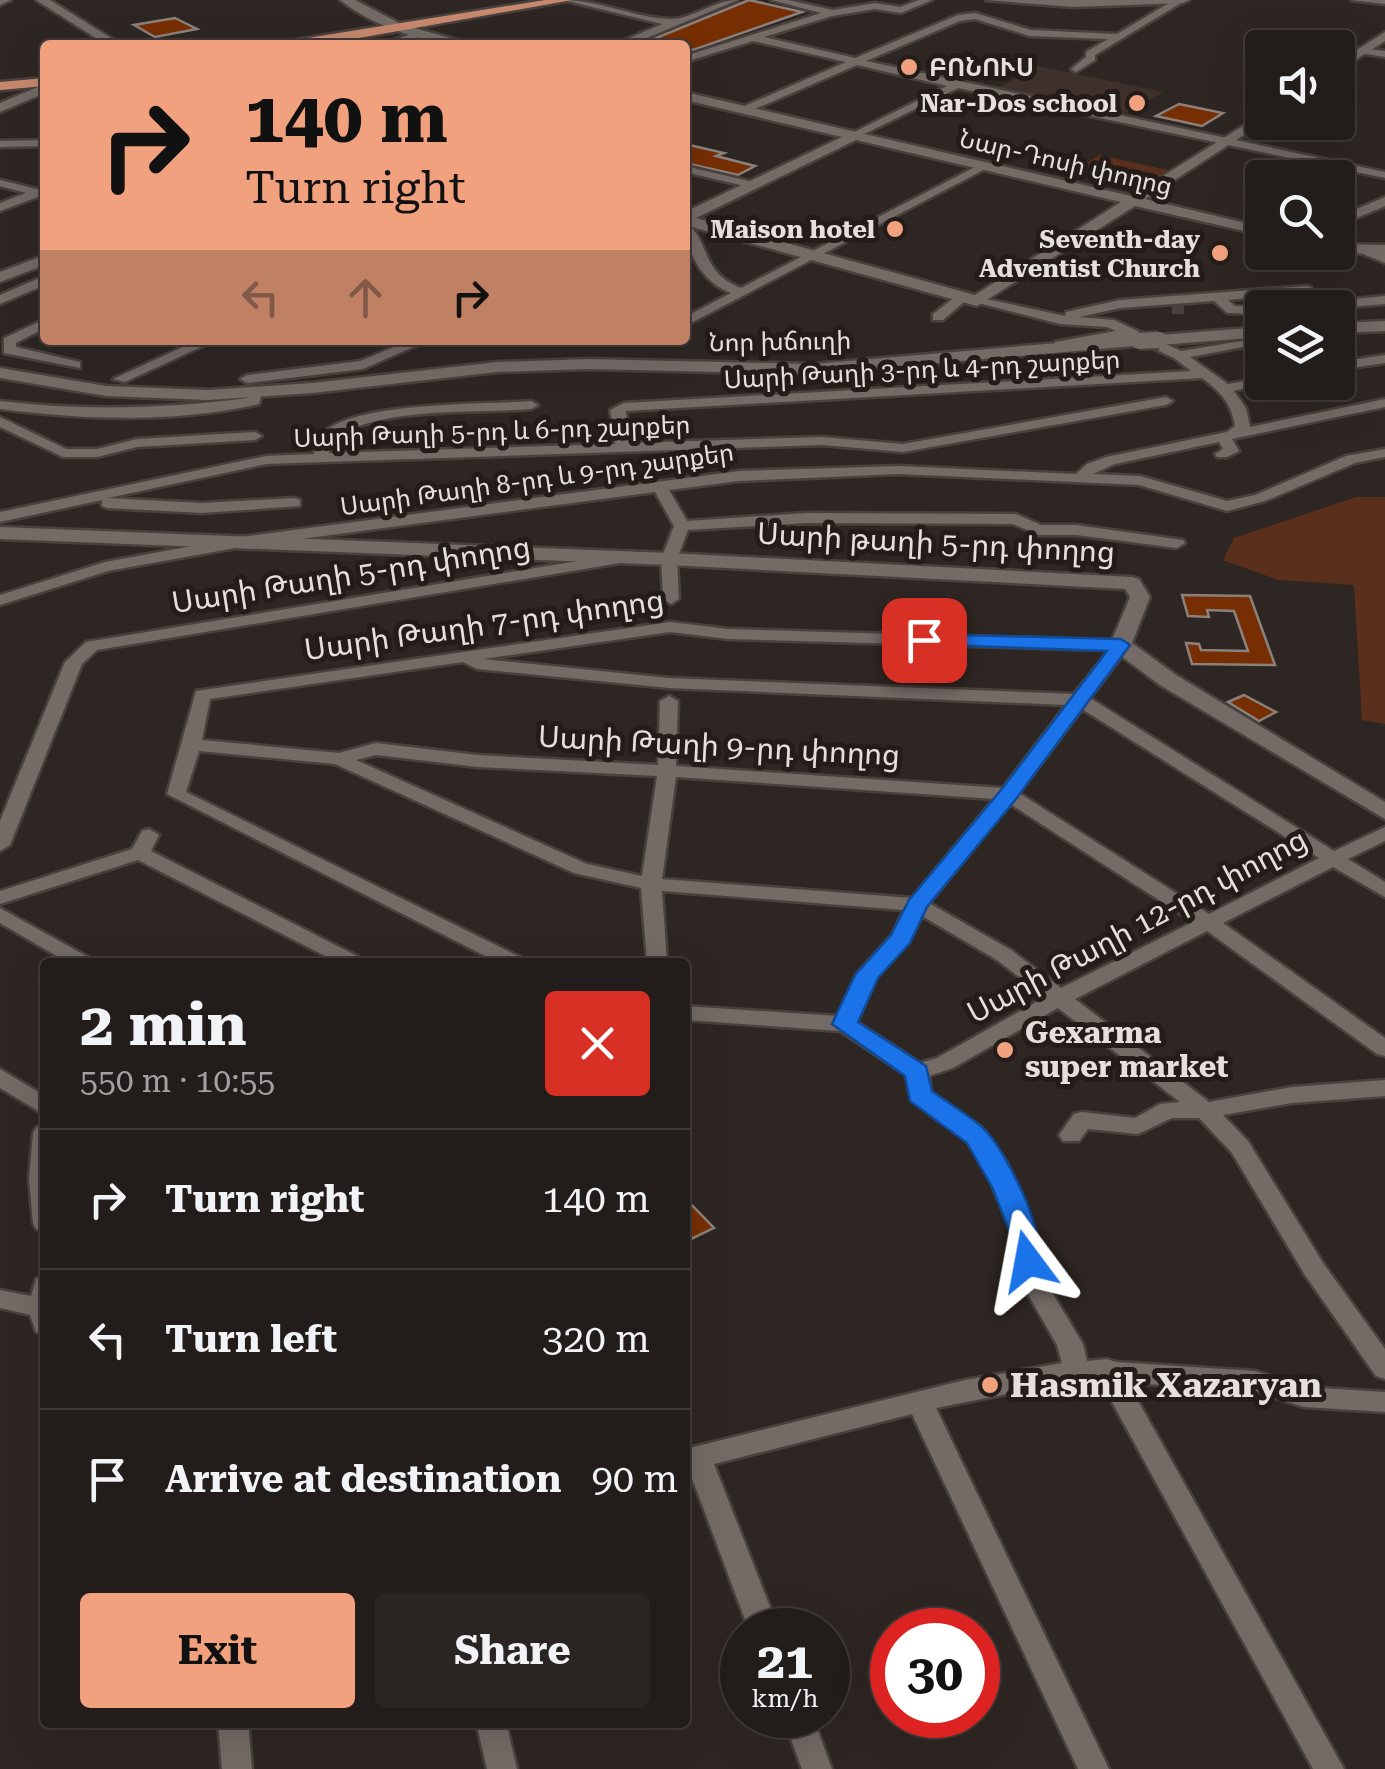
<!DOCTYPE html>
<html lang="en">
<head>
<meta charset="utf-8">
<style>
  body { margin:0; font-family:"Roboto Serif","Noto Sans Armenian",serif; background:#2a2523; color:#f1f3f6; height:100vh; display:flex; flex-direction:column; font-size:38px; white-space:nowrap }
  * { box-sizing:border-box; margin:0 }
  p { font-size:32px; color:#a2a1a2 }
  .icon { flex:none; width:55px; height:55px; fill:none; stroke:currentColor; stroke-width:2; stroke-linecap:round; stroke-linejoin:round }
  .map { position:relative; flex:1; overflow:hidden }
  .panel { position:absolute; left:40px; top:958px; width:650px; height:770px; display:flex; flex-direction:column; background:#221c1a; border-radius:10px; box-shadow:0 10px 40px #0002,0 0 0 2px #3f3a39 }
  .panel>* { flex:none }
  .banner { position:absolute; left:40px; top:40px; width:650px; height:305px; border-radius:10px; box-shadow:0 10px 40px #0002,0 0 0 2px #3f3a39; background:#f1a17d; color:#111; overflow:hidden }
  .fabs { position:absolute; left:1245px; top:30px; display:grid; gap:20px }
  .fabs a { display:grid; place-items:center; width:110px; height:110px; border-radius:10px; background:#221c1a; box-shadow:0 10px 40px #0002,0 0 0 2px #3f3a39; font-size:50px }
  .speed { position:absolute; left:720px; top:1608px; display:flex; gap:20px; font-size:50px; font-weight:700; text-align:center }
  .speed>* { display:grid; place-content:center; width:130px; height:130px; border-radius:50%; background:#221c1a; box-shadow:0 10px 40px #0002,0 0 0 2px #3f3a39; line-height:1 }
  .speed small { font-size:25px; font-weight:400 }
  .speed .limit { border:15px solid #d22; background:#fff; color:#111 }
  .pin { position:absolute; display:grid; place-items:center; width:85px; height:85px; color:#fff; margin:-42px; border-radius:20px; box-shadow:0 5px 15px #0006 }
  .me { position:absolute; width:110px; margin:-55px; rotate:347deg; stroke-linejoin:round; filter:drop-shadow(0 0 8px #0008) }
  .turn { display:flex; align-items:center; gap:35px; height:210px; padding:0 40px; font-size:45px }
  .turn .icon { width:130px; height:130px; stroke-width:2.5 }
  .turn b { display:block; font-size:70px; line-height:85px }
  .lanes { display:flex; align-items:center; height:95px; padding:0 40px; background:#0003; justify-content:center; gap:50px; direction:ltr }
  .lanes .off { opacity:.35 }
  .round { display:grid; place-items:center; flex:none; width:105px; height:105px; border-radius:10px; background:#2a2523 }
  .overview { display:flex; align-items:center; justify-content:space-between; height:170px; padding:0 40px }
  h1 { font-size:60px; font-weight:700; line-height:75px }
  .button { display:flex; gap:20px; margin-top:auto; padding:20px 40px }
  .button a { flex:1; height:115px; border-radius:10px; background:#f1a17d; color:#111; font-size:40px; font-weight:700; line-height:115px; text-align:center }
  .button a+a { background:#2a2523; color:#f1f3f6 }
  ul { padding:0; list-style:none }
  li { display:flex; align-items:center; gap:30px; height:140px; padding:0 40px; border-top:2px solid #3f3a39 }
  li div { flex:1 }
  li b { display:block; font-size:38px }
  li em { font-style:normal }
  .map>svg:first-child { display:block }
  .built { fill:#3e302a }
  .green { fill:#5a301c }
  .building { fill:#772e02; stroke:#8b807c; stroke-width:2.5 }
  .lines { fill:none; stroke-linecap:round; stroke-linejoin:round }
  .street-tunnel { stroke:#4a423e; stroke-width:14; stroke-dasharray:14 6; stroke-linecap:butt }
  .street-casing { stroke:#48413d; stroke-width:5 }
  .secondary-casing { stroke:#48413d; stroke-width:5 }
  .primary-casing { stroke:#48413d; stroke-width:5 }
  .street { fill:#746a66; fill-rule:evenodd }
  .secondary { fill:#746a66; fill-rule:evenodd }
  .primary { fill:#c7896e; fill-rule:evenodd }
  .secondary-bridge-casing { stroke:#48413d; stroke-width:20; stroke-linecap:butt }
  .secondary-bridge { stroke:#746a66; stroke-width:16 }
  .route { fill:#1a73e8; stroke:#114b97; stroke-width:2.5 }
  .poi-dot { fill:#f1a17d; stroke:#241c19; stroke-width:4 }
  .labels { text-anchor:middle; stroke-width:10; stroke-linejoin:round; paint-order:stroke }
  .far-poi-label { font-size:25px; font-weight:bold; fill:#e6e0dd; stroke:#241c19; text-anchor:end }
  .far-street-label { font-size:25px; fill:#e6e0dd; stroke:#241c19 }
  .street-label { font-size:30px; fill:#e6e0dd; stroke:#241c19 }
  .poi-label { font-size:30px; font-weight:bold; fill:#e6e0dd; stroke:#241c19; text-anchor:start }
  .near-poi-label { font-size:35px; font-weight:bold; fill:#e6e0dd; stroke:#241c19; text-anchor:start }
</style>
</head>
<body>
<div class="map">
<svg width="1385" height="1769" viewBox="0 0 1385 1769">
  <rect width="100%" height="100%" fill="#2e2622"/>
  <polygon class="built" points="1038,66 1164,92 1119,117 993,90"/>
  <g class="green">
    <polygon points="1100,155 1176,172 1158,183 1081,166"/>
    <polygon points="1356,497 1385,497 1385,724 1362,720 1354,585 1278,580 1223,560 1234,538"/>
  </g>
  <g class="building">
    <polygon points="749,0 802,12 693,50 651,40"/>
    <polygon points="175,18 197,29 155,37 134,25"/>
    <polygon points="1179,104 1223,113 1202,126 1156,116"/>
    <polygon points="685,144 724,153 716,156 755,166 738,175 685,163"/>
    <polygon points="1182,595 1250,596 1275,665 1192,664 1186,643 1199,644 1201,650 1248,651 1234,611 1207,610 1209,617 1188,616"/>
    <polygon points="1244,695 1276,712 1259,721 1228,702"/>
    <polygon points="685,1198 714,1228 685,1242"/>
  </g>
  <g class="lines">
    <polyline class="street-tunnel" points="1172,307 1184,307"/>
    <g class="street-casing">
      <g id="street">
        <polygon points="0,0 11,0 0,5"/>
        <polygon points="771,0 788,0 833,10 875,3 900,7 919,0 932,0 901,13 875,9 832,16 764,37 855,58 958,15 975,13 1031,30 1117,34 1174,0 1186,0 1095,55 1095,60 1076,72 1071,69 1086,57 1086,52 1108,39 1030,36 975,19 960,21 866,61 1385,172 1385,178 958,88 854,139 850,138 850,134 947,86 857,65 748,112 740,112 740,108 846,62 753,41 685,62 685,56 821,13"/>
        <polygon points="422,30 425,35 395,45 380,45"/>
        <polygon points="1362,48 1385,51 1385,57 1359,53"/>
        <polygon points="45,140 45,146 0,147 0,141"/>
        <path d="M981,164l10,2 -306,160v-9l46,-24c-28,-10 -46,-41 -46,-71 25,17 15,51 56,66z"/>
        <polygon points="685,166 757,183 759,185 753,188 685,172"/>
        <polygon points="0,180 45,191 45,198 38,197 0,211 0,203 26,193 0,186"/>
        <polygon points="1363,248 1385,254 1385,263 1363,254"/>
        <polygon points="37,279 45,279 45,285 0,304 0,295"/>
        <path d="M1306,286l5,1v6l-83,7 7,6 32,1 -5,1v6l-35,-1 -13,-12 -94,7 -41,9 35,3 67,31 67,-11v6l-58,11 38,27 34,-6v4h7l-35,9 12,17 4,19 135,-28v8l-153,32 7,12 -12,6h-10l-2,-3 8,-5 -4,-7 -104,22 -22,10 47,2 87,25 28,-6 91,-39 39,-7v8l-30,6 -90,38 -38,10 -88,-26 -240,-11 -160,7 -70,9 18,31 120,-8 209,1 25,11h35l107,15 2,3 -8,5 -101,-13h-38l-25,-11 -206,-1 -119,7 -11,29 2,40 -8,5 -8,-5 -2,-40 13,-33 -19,-34 -414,55 -133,24 -108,34v-10l105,-33 136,-25 498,-66 160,-5 177,8 11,-10 19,-7 121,-25 8,-6c-4,-23 -14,-34 -33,-48l-576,33 3,32 193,-6 81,7 263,-47 7,4 -7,4 -263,47 -81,-7 -556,19 -158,34 94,5 93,-5 5,2v6l-98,7 -95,-5 -5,-2v-6l-102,22v-10l266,-56 48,-2c2,-8 3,-16 9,-21 34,-32 161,-28 208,-32l7,4 -7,4c-60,5 -146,-3 -197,29l-5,15 286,-9 -5,-34 14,-7 567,-32 -17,-13 -45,-21 -74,11v-6l61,-11 -9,-4 -47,-3 -89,-23 6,-4 88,19 1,-4 54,-12z"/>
        <polygon points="959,294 970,297 943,320 933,320 933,314"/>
        <polygon points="1385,296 1385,304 1338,308 1296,308 1302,304"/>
        <polygon points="45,319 45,328 16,343 16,347 80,362 80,368 4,353 4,338"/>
        <polygon points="198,340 216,340 125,382 113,379"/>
        <polygon points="411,340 429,340 363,369 247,383 240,379 247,375 360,361"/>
        <polygon points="1385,355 1385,363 1338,370 1338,362"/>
        <path d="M255,389l7,4 -3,11c-83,19 -175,16 -259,5v-8c83,10 164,8 247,-3l3,-8z"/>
        <polygon points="0,417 66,449 97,449 137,439 255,432 262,436 255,440 137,447 97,457 63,457 0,427"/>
        <polygon points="620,554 628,559 626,562 97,650 82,664 10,845 0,851 0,821 65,662 86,642"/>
        <path d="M670,622l58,7 399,12 3,4 -40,53 244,153 51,-24v14l-37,18 37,23v15l-52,-30 -110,56 162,115v18l-8,-2 -170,-123 -132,68 134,103 83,-15 93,-7v16l-93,7 -69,12 25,26 75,122 62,86v30l-9,-3 -71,-101 -73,-122 -33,-35h-27l-34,16 -50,-5 -9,12h-16l-4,-6 15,-21 8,-2 53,6 25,-14 20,-2 -122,-94 -105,60 -24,8 2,16 50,35 26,36 31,75 6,41 39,65 4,17 20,-2 9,3 139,9 49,16 81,5v20l-81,-5 -49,-16 -127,-8 216,386h-31l-212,-387 -24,-2 -141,28 173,361h-31l-166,-355 -198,50 65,166h-30l-60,-160 -4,1v-22l280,-69 97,-17 -5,-18 -37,-65 -6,-42 -30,-73 -19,-26 -53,-39 -6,-25 -66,-44 -155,-11v-14l153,10 18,-41 36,-40 12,-25 -242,-19 5,71h-20l-6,-74 -67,-15 -239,-109 -136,-13 -13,41 334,165 3,5h-26l-330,-168 29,-103zM670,632l58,7 381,11 -35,44 -405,-16 -186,-19zM463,662l14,7 192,19 397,17 -63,83 -327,-22 2,-65 -9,-5 -9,5 -2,64 -180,-10 -102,-12 -37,10 -137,-13 8,-41zM1082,709l237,149 -110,56 -190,-121zM376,755l102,12 179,9 -15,100 -55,-12 -231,-104zM676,777l318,22 -82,99 -250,-19zM1010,804l183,118 -132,66 -50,-38 -82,-47zM922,916l75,44 48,37 -108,61 -17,5 -63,-41 19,-44 32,-35z"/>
        <polygon points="149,829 159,835 151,851 359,957 362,962 337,962 138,860 0,904 0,891 132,849 142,831"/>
        <polygon points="0,908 88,957 91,962 67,962 0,923"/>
        <polygon points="0,1069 45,1096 45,1115 0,1088"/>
        <polygon points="45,1125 45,1232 36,1229 33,1223 29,1179 33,1133 37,1127"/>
        <polygon points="45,1277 45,1335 36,1332 30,1315 0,1308 0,1290 31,1296 36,1279"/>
        <polygon points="782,1715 812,1715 832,1769 802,1769"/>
        <polygon points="218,1722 248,1722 252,1769 222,1769"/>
        <polygon points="476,1722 506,1722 517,1769 487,1769"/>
      </g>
    </g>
    <g class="secondary-casing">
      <g id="secondary">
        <polygon points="36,0 50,0 122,45 107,45"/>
        <path d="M340,0h15l48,25 73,20c-46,0 -99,-16 -136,-45z"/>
        <path d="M563,0c37,0 72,18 108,19 22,0 43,-19 67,-19l-108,45h-17l49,-21z"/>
        <polygon points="986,0 1189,0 1183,3 1073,7"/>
        <polygon points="1351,0 1385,0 1385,4"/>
        <polygon points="1385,32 1385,41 1338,71 1338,62"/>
        <polygon points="45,84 45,93 0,112 0,103"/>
        <path d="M685,92l446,104 131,-82 2,8 -119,77 117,28v8l-127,-29 -158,100 -292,-81v-13l157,-75 -157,-37zM856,140l265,62 -146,93 -279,-77z"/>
        <polygon points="1385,197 1385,206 1338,226 1338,217"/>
        <polygon points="1338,244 1385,245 1385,255 1334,252 1338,252"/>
        <polygon points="45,255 45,265 0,282 0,272"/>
        <polygon points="1385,321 1385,331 1338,333 1338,323"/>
        <polygon points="1262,327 1262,337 1159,345 1151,340 1159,335"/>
        <polygon points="1139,336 1145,337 1145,345 813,374 588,369 497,372 312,393 208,400 106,396 0,378 0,368 106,386 208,390 312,383 497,362 588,359 813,364"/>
        <polygon points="0,527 669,553 1132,577 1139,579 1150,597 1132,643 1176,675 1385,802 1385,819 1160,685 1113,650 1110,645 1130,597 1125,589 669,565 0,539"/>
      </g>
    </g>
    <g class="primary-casing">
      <g id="primary">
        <polygon points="545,0 572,0 320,45 264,45"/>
        <polygon points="45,78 45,86 0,90 0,82"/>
      </g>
    </g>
    <use href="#street" class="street"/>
    <use href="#secondary" class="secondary"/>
    <use href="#primary" class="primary"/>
    <g class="secondary-bridge-casing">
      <polyline id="secondary-bridge" points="1139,341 1159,340"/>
    </g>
    <use href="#secondary-bridge" class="secondary-bridge"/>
  </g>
  <path class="route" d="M924,634l197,5 9,6 -114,154 -89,108 -17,36 -32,35 -20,44 68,44 6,25c16,12 35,23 51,37 22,20 69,114 54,141l-9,3 -10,-3 -6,-31 -19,-49 -26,-46 -57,-42 -5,-25 -73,-52 23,-49 36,-40 18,-35 92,-110 106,-139 -189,-7v-8z"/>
  <g class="poi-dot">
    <circle cx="909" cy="67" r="10"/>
    <circle cx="1137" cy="103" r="10"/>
    <circle cx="895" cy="229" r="10"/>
    <circle cx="1220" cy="253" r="10"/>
    <circle cx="1005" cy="1050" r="10"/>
    <circle cx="990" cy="1385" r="10"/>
  </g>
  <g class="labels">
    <g class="far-poi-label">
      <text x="929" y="76" text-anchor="start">ԲՈՆՈՒՍ</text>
      <text x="1117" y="112">Nar-Dos school</text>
      <text x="875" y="238">Maison hotel</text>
      <text x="1200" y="248">Seventh-day<tspan x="1200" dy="29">Adventist Church</tspan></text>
    </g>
    <g class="far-street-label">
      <text transform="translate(1066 162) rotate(13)" y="9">Նար-Դոսի փողոց</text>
      <text transform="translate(780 341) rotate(-1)" y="9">Նոր խճուղի</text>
      <text transform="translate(922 369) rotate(-3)" y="9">Սարի Թաղի 3-րդ և 4-րդ շարքեր</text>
      <text transform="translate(492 431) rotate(-2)" y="9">Սարի Թաղի 5-րդ և 6-րդ շարքեր</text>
      <text transform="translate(537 479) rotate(-8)" y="9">Սարի Թաղի 8-րդ և 9-րդ շարքեր</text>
    </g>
    <g class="street-label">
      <text transform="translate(936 543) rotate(3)" y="10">Սարի թաղի 5-րդ փողոց</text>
      <text transform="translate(351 575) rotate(-9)" y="10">Սարի Թաղի 5-րդ փողոց</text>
      <text transform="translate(484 625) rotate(-8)" y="10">Սարի Թաղի 7-րդ փողոց</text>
      <text transform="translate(719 746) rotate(3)" y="10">Սարի Թաղի 9-րդ փողոց</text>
      <text transform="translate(1137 926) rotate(-28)" y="10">Սարի Թաղի 12-րդ փողոց</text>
    </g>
    <g class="poi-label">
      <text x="1025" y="1043">Gexarma<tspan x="1025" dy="34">super market</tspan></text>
    </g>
    <g class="near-poi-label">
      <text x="1010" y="1397">Hasmik Xazaryan</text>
    </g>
  </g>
</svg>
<div class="fabs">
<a><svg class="icon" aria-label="sound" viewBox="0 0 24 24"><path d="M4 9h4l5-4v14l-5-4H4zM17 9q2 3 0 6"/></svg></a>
<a><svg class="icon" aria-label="search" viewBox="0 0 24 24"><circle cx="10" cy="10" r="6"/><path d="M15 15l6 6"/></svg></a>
<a><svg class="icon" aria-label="layers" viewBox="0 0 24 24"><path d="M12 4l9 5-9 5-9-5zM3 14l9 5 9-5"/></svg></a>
</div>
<div class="speed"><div>21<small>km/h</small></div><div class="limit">30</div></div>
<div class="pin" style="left:924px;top:640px;background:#d93025"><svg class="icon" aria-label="arrive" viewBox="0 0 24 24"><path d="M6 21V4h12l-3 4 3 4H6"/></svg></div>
<svg class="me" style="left:1028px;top:1261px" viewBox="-20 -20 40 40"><path d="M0-17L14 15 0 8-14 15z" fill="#1a73e8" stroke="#fff" stroke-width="4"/></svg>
<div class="banner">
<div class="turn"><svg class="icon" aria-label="right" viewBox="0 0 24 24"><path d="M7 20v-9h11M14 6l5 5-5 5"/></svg><div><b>140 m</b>Turn right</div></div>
<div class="lanes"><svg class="icon off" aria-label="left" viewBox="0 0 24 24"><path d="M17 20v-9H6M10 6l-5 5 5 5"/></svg><svg class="icon off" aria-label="ahead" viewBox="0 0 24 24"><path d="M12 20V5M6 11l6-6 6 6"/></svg><svg class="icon" aria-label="right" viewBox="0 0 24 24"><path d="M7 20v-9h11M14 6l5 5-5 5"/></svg></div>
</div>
<section class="panel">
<div class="overview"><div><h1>2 min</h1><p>550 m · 10:55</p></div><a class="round" style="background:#d93025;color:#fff"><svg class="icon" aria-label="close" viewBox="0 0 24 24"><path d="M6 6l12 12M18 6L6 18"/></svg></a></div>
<ul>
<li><svg class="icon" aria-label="right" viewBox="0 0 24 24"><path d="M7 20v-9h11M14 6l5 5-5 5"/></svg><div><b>Turn right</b></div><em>140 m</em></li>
<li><svg class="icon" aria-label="left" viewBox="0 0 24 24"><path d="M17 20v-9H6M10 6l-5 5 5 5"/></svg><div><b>Turn left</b></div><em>320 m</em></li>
<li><svg class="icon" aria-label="arrive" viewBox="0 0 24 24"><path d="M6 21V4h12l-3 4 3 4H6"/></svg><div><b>Arrive at destination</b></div><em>90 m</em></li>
</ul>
<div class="button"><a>Exit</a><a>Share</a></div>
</section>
</div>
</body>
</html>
